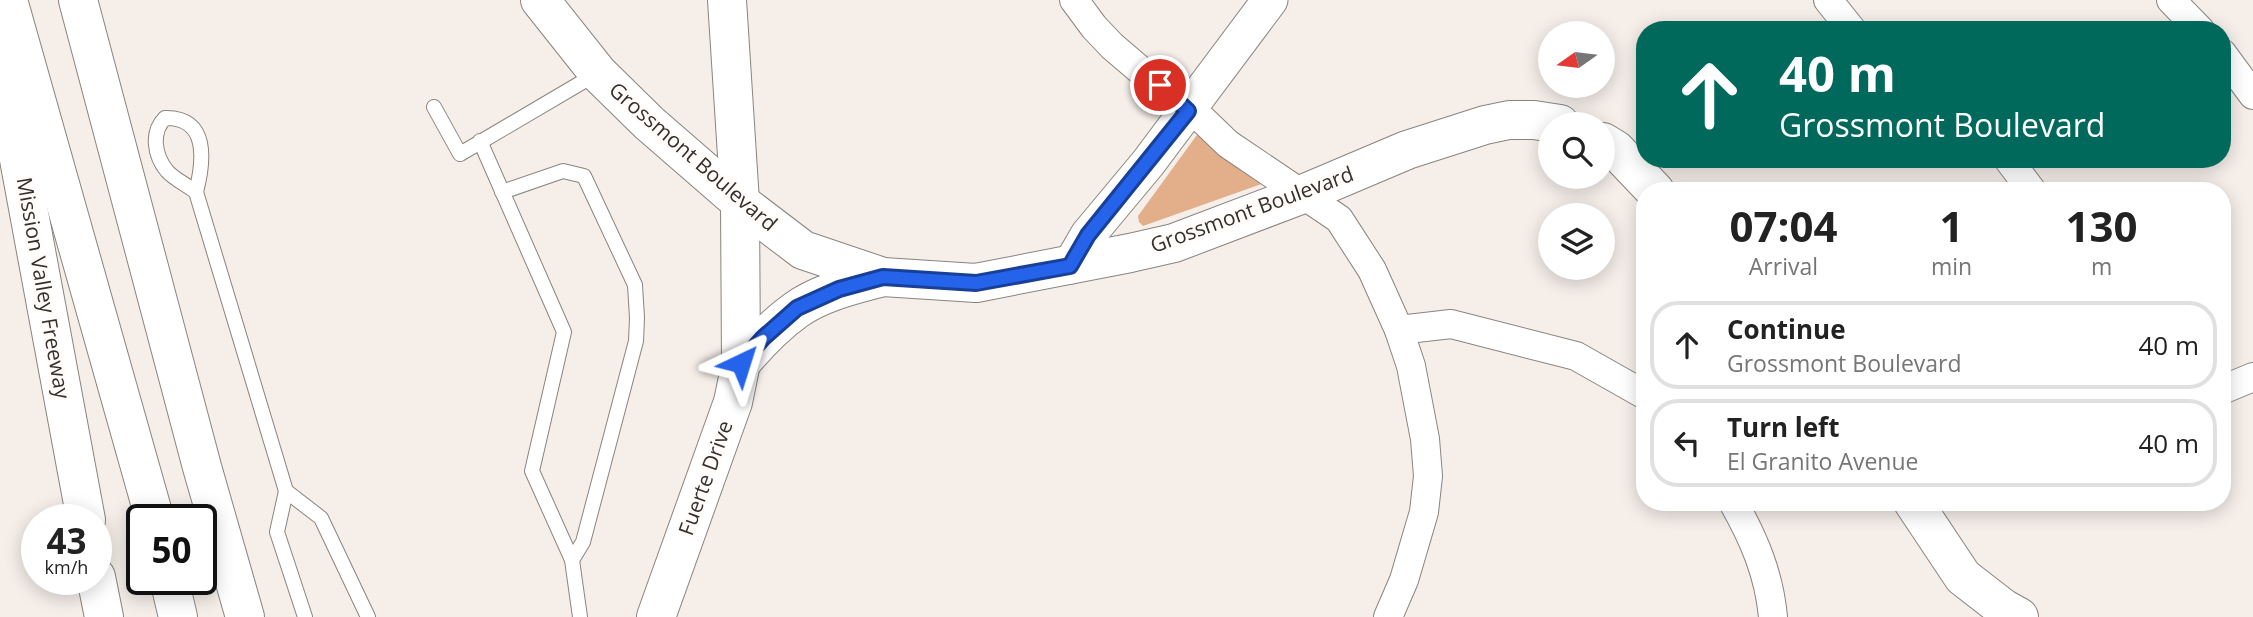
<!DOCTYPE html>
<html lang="en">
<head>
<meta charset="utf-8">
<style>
  body { margin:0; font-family:"Open Sans",sans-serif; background:#f2f2f2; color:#222; height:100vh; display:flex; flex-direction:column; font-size:26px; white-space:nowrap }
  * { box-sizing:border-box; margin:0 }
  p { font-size:23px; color:#767676 }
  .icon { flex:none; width:38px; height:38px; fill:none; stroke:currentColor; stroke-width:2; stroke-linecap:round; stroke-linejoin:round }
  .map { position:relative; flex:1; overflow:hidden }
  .drawer { position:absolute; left:1636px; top:182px; width:595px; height:329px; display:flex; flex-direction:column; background:#fff; border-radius:28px; box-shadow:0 4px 18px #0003 }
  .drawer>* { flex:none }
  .top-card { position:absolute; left:1636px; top:21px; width:595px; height:147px; border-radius:28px; box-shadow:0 4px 18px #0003; background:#00695c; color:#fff; overflow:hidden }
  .needle { width:46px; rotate:256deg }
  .fabs { position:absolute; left:1538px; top:21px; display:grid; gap:14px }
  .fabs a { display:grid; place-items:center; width:77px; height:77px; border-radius:50%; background:#fff; box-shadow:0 4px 18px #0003; font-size:35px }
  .speed { position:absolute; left:21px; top:504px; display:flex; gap:14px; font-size:35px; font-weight:700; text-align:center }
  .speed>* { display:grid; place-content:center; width:91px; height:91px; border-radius:50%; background:#fff; box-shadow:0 4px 18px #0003; line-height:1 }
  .speed small { font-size:18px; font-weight:400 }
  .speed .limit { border:4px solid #111; border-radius:10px; background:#fff; color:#111 }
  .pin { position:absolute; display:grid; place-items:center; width:60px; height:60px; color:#fff; margin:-30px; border:4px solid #fff; border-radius:50%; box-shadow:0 2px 7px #0007 }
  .me { position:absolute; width:77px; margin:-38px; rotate:41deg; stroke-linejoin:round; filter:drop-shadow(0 0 5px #0008) }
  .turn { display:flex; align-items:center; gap:24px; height:147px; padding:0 28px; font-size:32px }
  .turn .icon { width:91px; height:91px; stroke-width:2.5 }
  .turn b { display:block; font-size:49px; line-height:60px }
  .eta { display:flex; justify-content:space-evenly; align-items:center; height:119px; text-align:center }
  .eta b { font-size:42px; font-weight:700; line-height:49px }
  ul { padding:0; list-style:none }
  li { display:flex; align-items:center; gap:21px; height:88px; margin:0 14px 10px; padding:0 14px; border:4px solid #e0e0e0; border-radius:28px }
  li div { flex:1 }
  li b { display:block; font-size:26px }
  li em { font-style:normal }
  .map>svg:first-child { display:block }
  .green { fill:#e2af8a }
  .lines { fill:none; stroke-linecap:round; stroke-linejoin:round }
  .service-casing { stroke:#8a847f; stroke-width:16 }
  .minor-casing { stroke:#8a847f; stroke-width:30 }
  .tertiary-casing { stroke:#8a847f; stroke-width:37 }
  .secondary-casing { stroke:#8a847f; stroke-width:40 }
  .motorway-casing { stroke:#8a847f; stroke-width:40 }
  .service { stroke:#fff; stroke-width:14 }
  .minor { stroke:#fff; stroke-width:28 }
  .tertiary { stroke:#fff; stroke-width:35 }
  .secondary { stroke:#fff; stroke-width:38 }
  .motorway { stroke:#fff; stroke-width:38 }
  .route-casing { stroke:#184099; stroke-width:18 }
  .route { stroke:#2563eb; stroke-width:12 }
  .labels { text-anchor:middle; stroke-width:6; stroke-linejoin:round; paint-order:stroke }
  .street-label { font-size:21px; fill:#33302f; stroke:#fffcfa }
</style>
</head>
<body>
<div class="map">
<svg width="2253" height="617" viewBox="0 0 2253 617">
  <rect width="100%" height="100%" fill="#f5eee9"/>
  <polygon class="green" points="1202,128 1273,180 1143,226 1139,222 1138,216"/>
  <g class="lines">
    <g class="service-casing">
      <g id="service">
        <polyline points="434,107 460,154 596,74"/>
        <polyline points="480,141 564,332 532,471 572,560 580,617"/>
        <path d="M196,192c-9,-7 -22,-13 -29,-21 -13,-16 -16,-39 -2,-53 44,-1 39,43 31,74l90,299"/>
        <polyline points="502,192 563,171 584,176 635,285 637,318 636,341 583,542 572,560"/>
        <polyline points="305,617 277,532 286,491 321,518 368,617"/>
      </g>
    </g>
    <g class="minor-casing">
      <g id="minor">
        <polyline points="1074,0 1094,27 1112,46 1188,111 1203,120 1228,144 1339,219 1372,270 1399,330 1411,366 1425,439 1428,476 1424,512 1404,580 1388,617"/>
        <polyline points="1828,0 1852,30"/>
        <polyline points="2171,0 2200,30"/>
        <polyline points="2222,53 2253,95"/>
        <polyline points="2008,159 2032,191"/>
        <polyline points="1399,330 1451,324 1576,356 1645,395"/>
        <polyline points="2222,390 2253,377"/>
        <path d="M1733,502c21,37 36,72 40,115"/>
      </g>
    </g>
    <g class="tertiary-casing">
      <polyline id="tertiary" points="1070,266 1088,235 1148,163 1270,0"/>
    </g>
    <g class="secondary-casing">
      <g id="secondary">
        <polyline points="540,0 598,73 649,123 740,202 803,250 883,277 976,283 1130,253 1174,243 1303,194 1407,150 1485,125 1509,120 1534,120 1560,124"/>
        <polyline points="1603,142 1616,150 1655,191"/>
        <path d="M741,363c16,-19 34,-38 55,-53 25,-18 58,-25 87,-33"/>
        <polyline points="1913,502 1963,577 2003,608 2019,617"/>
        <polyline points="656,617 733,402 741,363 740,202 727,0"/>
      </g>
    </g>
    <g class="motorway-casing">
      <g id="motorway">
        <polyline points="8,0 155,520"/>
        <polyline points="78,0 202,467 245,617"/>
        <polyline points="0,57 86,520"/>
        <polyline points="96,577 104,617"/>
        <polyline points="169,579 178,617"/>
      </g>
    </g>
    <use href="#service" class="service"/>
    <use href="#minor" class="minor"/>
    <use href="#tertiary" class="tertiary"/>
    <use href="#secondary" class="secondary"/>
    <use href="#motorway" class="motorway"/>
  </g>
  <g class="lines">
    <g class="route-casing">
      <polyline id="route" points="741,363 763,338 797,308 839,289 883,277 976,283 1070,266 1088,235 1188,111 1160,85"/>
    </g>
    <use href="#route" class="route"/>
  </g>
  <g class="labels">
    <g class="street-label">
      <text transform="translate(693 157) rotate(41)" y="7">Grossmont Boulevard</text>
      <text transform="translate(1252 210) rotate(-20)" y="7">Grossmont Boulevard</text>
      <text transform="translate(43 288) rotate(80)" y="7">Mission Valley Freeway</text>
      <text transform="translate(706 478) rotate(-70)" y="7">Fuerte Drive</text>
    </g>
  </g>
</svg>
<div class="fabs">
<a><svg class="needle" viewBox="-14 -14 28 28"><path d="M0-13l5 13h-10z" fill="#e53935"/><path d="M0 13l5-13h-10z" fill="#767676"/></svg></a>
<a><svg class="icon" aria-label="search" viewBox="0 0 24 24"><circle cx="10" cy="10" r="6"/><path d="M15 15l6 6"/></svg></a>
<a><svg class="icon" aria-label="layers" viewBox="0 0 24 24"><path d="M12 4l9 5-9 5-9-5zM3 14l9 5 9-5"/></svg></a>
</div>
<div class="speed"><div>43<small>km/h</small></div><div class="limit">50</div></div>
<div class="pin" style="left:1160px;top:85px;background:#d93025"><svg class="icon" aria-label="arrive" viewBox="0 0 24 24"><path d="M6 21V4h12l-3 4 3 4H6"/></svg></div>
<svg class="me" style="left:741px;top:363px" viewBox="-20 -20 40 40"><path d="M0-17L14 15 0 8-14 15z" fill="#2563eb" stroke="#fff" stroke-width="4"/></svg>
<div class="top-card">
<div class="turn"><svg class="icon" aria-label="ahead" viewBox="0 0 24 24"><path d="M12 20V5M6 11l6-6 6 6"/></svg><div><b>40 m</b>Grossmont Boulevard</div></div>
</div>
<section class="drawer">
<div class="eta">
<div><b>07:04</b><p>Arrival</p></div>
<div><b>1</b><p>min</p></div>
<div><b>130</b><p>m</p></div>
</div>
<ul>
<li><svg class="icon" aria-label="ahead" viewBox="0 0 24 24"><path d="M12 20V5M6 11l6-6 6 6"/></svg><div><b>Continue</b><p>Grossmont Boulevard</p></div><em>40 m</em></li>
<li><svg class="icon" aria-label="left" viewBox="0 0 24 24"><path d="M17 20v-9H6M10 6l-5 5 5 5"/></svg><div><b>Turn left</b><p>El Granito Avenue</p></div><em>40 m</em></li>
</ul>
</section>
</div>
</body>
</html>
